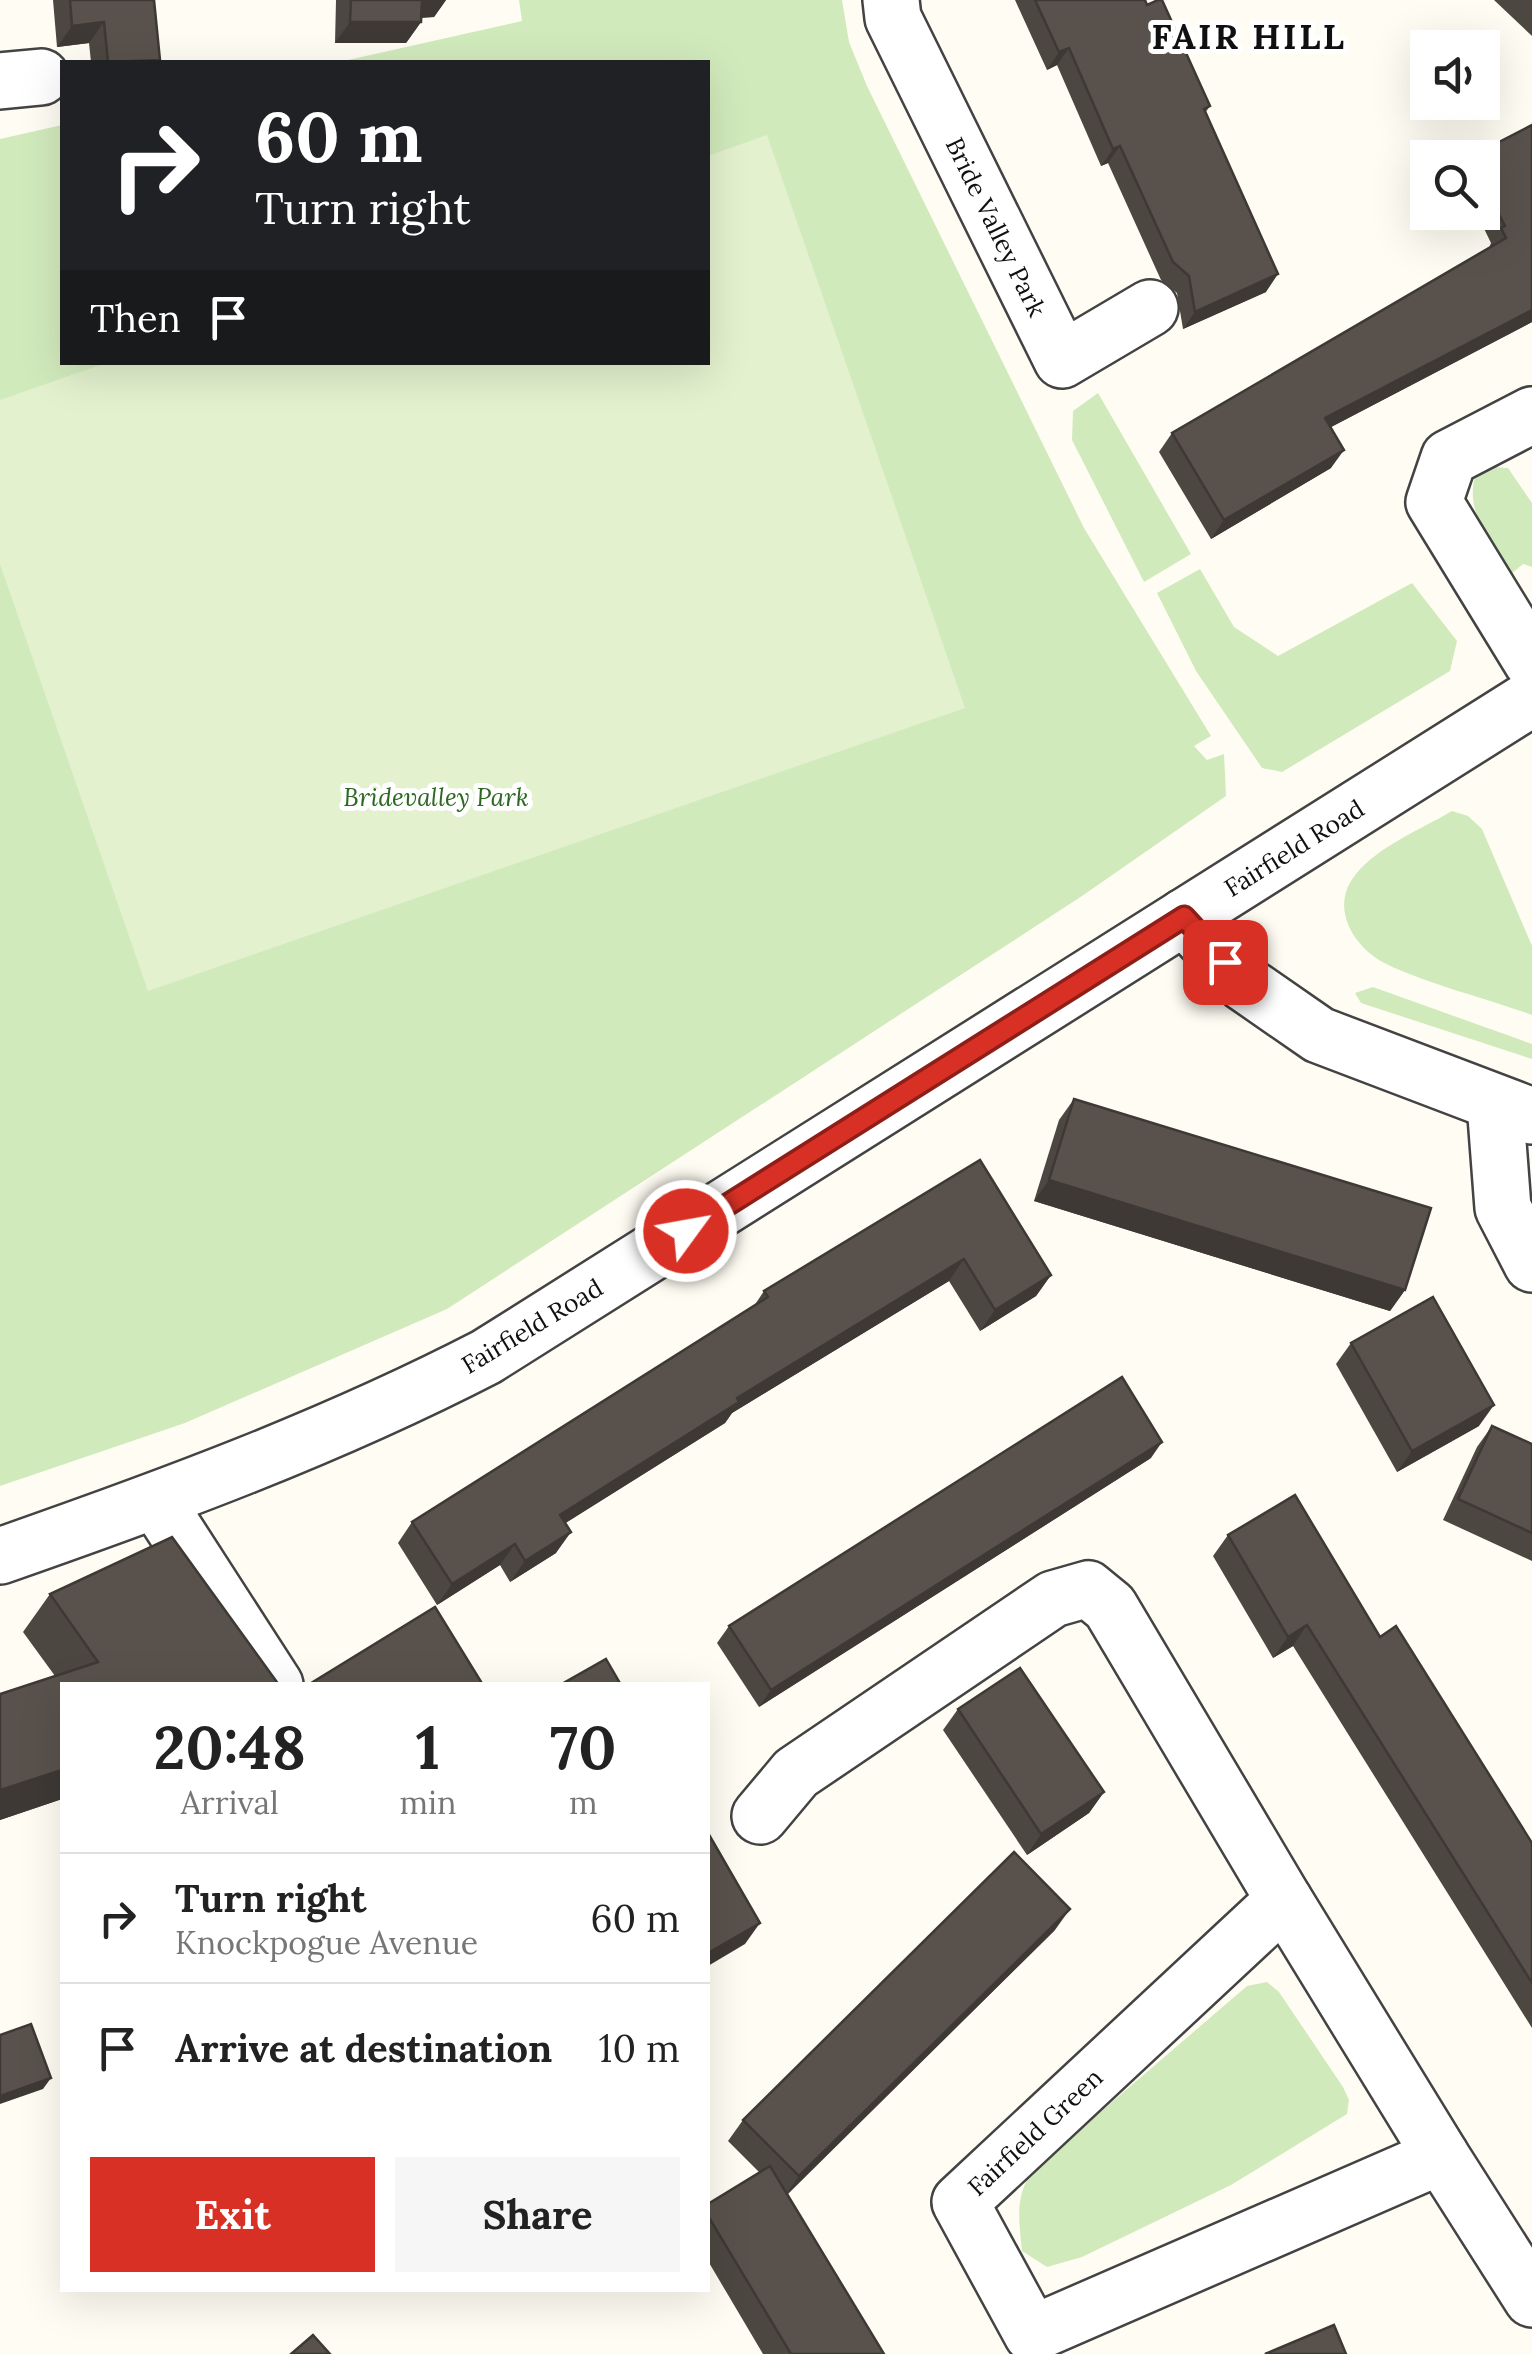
<!DOCTYPE html>
<html lang="en">
<head>
<meta charset="utf-8">
<style>
  body { margin:0; font-family:Lora,serif; background:#f6f6f6; color:#222; height:100vh; display:flex; flex-direction:column; font-size:38px; white-space:nowrap }
  * { box-sizing:border-box; margin:0 }
  p { font-size:32px; color:#767676 }
  .icon { flex:none; width:55px; height:55px; fill:none; stroke:currentColor; stroke-width:2; stroke-linecap:round; stroke-linejoin:round }
  .map { position:relative; flex:1; overflow:hidden }
  .side { position:absolute; left:60px; top:1682px; width:650px; height:610px; display:flex; flex-direction:column; background:#fff; border-radius:0px; box-shadow:0 10px 40px #0002 }
  .side>* { flex:none }
  .top-card { position:absolute; left:60px; top:60px; width:650px; height:305px; border-radius:0px; box-shadow:0 10px 40px #0002; background:#202124; color:#fff; overflow:hidden }
  .fabs { position:absolute; left:1410px; top:30px; display:grid; gap:20px }
  .fabs a { display:grid; place-items:center; width:90px; height:90px; border-radius:0px; background:#fff; box-shadow:0 10px 40px #0002; font-size:50px }
  .pin { position:absolute; display:grid; place-items:center; width:85px; height:85px; color:#fff; margin:-42px; border-radius:20px; box-shadow:0 5px 15px #0006 }
  .me { position:absolute; width:110px; margin:-55px; rotate:58deg; stroke-linejoin:round; filter:drop-shadow(0 0 8px #0008) }
  .turn { display:flex; align-items:center; gap:35px; height:210px; padding:0 30px; font-size:45px }
  .turn .icon { width:130px; height:130px; stroke-width:2.5 }
  .turn b { display:block; font-size:70px; line-height:85px }
  .then { display:flex; align-items:center; height:95px; padding:0 30px; background:#0003; gap:20px; font-size:38px }
  .eta { display:flex; justify-content:space-evenly; align-items:center; height:170px; text-align:center }
  .eta b { font-size:60px; font-weight:700; line-height:70px }
  .primary-button { display:flex; gap:20px; margin-top:auto; padding:20px 30px }
  .primary-button a { flex:1; height:115px; border-radius:0px; background:#d93025; color:#fff; font-size:40px; font-weight:700; line-height:115px; text-align:center }
  .primary-button a+a { background:#f6f6f6; color:#222 }
  ul { padding:0; list-style:none }
  li { display:flex; align-items:center; gap:30px; height:130px; padding:0 30px; border-top:2px solid #e0e0e0 }
  li div { flex:1 }
  li b { display:block; font-size:38px }
  li em { font-style:normal }
  .map>svg:first-child { display:block }
  .green { fill:#d1eabc }
  .pitch { fill:#e3f1ce }
  .lines { fill:none; stroke-linecap:round; stroke-linejoin:round }
  .minor-casing { stroke:#434343; stroke-width:60 }
  .minor { stroke:#fff; stroke-width:55 }
  .wall { fill:#4d4741 }
  .shaded-wall { fill:#3e3935 }
  .building { fill:#59524c; stroke:#3e3935; stroke-width:2.5 }
  .route-casing { stroke:#8d1f18; stroke-width:25 }
  .route { stroke:#d93025; stroke-width:18 }
  .labels { text-anchor:middle; stroke-width:10; stroke-linejoin:round; paint-order:stroke }
  .street-label { font-size:25px; fill:#101010; stroke:#fff }
  .park-label { font-size:25px; font-style:italic; fill:#2b6820; stroke:#fff }
  .district-label { font-size:35px; font-weight:bold; letter-spacing:2.5px; fill:#101010; stroke:#fff }
</style>
</head>
<body>
<div class="map">
<svg width="1532" height="2354" viewBox="0 0 1532 2354">
  <rect width="100%" height="100%" fill="#fffdf3"/>
  <g class="green">
    <polygon points="519,0 842,0 849,42 867,86 1084,528 1211,736 1194,746 1207,760 1224,754 1226,796 1082,896 447,1309 185,1423 0,1486 0,139 62,125 62,362 708,362 708,62 339,62 522,21"/>
    <polygon points="1098,393 1191,554 1144,582 1072,440 1073,411"/>
    <path d="M1494,467l14,1 24,35v64l-9,-3 -12,10c-21,-33 -49,-64 -34,-104z"/>
    <polygon points="1200,569 1234,627 1278,656 1412,583 1457,641 1450,671 1282,772 1262,768 1196,671 1157,593"/>
    <path d="M1452,811l16,5 14,13 50,117v69c-43,-16 -116,-34 -153,-55 -26,-16 -46,-50 -28,-79 20,-32 69,-51 101,-70z"/>
    <polygon points="1373,987 1532,1044 1532,1059 1361,1003 1355,993"/>
    <path d="M1267,1982l12,10 64,95 6,13 -2,14 -116,71 -149,72 -35,10 -25,-16c-3,-32 -8,-55 12,-82l213,-183z"/>
  </g>
  <polygon class="pitch" points="767,135 965,708 148,991 0,564 0,400 109,362 708,362 708,156"/>
  <g class="lines">
    <g class="minor-casing">
      <g id="minor">
        <polyline points="891,0 893,18 1062,360 1150,308"/>
        <polyline points="0,81 41,77"/>
        <polyline points="1532,415 1449,458 1434,502 1532,662"/>
        <polyline points="1184,917 1244,983 1319,1035 1532,1116"/>
        <polyline points="1495,1103 1503,1208 1532,1264"/>
        <polyline points="157,1502 275,1685"/>
        <path d="M0,1556c166,-58 329,-118 486,-199l1046,-659"/>
        <polyline points="760,1816 796,1773 1053,1599 1088,1589 1110,1607 1284,1900 960,2202 1032,2334 1441,2156 1532,2299"/>
        <polyline points="1284,1900 1441,2156"/>
      </g>
    </g>
    <use href="#minor" class="minor"/>
  </g>
  <g class="wall">
    <polygon points="53,0 154,0 160,60 159,62 91,62 89,43 57,47"/>
    <polygon points="336,0 446,0 434,17 421,18 421,22 406,43 335,43"/>
    <polygon points="1015,0 1145,0 1210,106 1205,113 1266,292 1183,329 1177,293 1161,280 1108,163 1101,166 1057,65 1047,70"/>
    <polygon points="1494,0 1532,0 1532,36"/>
    <polygon points="1532,125 1532,322 1331,427 1331,468 1211,539 1159,452 1172,433 1489,248 1491,243 1476,212 1482,212 1482,158 1470,158"/>
    <polygon points="1074,1099 1405,1290 1390,1311 1034,1201 1059,1120"/>
    <polygon points="980,1160 1051,1275 1036,1296 980,1331 949,1281 732,1413 725,1423 565,1523 556,1553 510,1582 500,1565 437,1605 398,1543 412,1522 754,1306 764,1291"/>
    <polygon points="1351,1343 1479,1426 1397,1472 1336,1364"/>
    <polygon points="1492,1426 1532,1444 1532,1561 1443,1520 1477,1447"/>
    <polygon points="1151,1458 759,1707 717,1643 729,1626"/>
    <polygon points="1228,1535 1380,1637 1532,1843 1532,2028 1293,1646 1273,1658 1213,1556"/>
    <polygon points="50,1594 279,1685 62,1685 62,1799 0,1820 0,1694 55,1676 23,1632"/>
    <polygon points="958,1709 1104,1792 1089,1813 1027,1855 943,1730"/>
    <polygon points="1055,1930 787,2195 884,2354 763,2354 708,2261 708,2204 760,2173 728,2141 743,2120"/>
  </g>
  <g class="shaded-wall">
    <polygon points="420,0 446,0 434,17 407,18"/>
    <polygon points="104,22 89,43 57,47 72,26"/>
    <polygon points="350,22 421,22 406,43 335,43"/>
    <polygon points="1069,48 1057,65 1047,70 1059,52"/>
    <polygon points="1120,146 1108,163 1101,166 1113,149"/>
    <polygon points="1278,274 1266,292 1183,329 1195,312"/>
    <polygon points="1532,310 1532,322 1312,437 1325,418"/>
    <polygon points="1344,450 1331,468 1211,539 1224,520"/>
    <polygon points="1049,1180 1405,1290 1390,1311 1034,1201"/>
    <polygon points="964,1259 949,1281 732,1413 725,1423 545,1536 560,1515 737,1398"/>
    <polygon points="1051,1275 1036,1296 980,1331 995,1310"/>
    <polygon points="1494,1405 1479,1426 1397,1472 1412,1451"/>
    <polygon points="1162,1442 1151,1458 759,1707 771,1690"/>
    <polygon points="571,1532 556,1553 510,1582 525,1561"/>
    <polygon points="515,1544 500,1565 437,1605 452,1584"/>
    <polygon points="1307,1625 1293,1646 1273,1658 1288,1637"/>
    <polygon points="62,1770 62,1799 0,1820 0,1790"/>
    <polygon points="1104,1792 1089,1813 1027,1855 1041,1834"/>
    <polygon points="1070,1909 1055,1930 784,2197 799,2176"/>
    <polygon points="760,1923 745,1944 708,1966 708,1953"/>
    <polygon points="51,2078 43,2089 0,2104 0,2096"/>
  </g>
  <g class="building">
    <polygon points="70,0 154,0 160,60 108,62 104,22 72,26"/>
    <polygon points="351,0 422,0 421,22 350,22"/>
    <polygon points="1035,0 1145,0 1147,5 1158,0 1162,0 1210,106 1204,109 1278,274 1195,312 1189,276 1173,262 1120,146 1113,149 1069,48 1059,52"/>
    <polygon points="1532,125 1532,310 1325,418 1344,450 1224,520 1172,433 1506,238 1501,228 1505,226 1482,181 1482,158 1470,157"/>
    <polygon points="1074,1099 1431,1208 1405,1290 1049,1180"/>
    <polygon points="980,1160 1051,1275 995,1310 964,1259 737,1398 739,1402 560,1515 571,1532 525,1561 515,1544 452,1584 412,1522 768,1297 764,1291"/>
    <polygon points="1433,1297 1494,1405 1412,1451 1351,1343"/>
    <polygon points="1122,1377 1162,1442 771,1690 729,1626"/>
    <polygon points="1492,1426 1532,1444 1532,1533 1458,1499"/>
    <polygon points="1295,1495 1380,1637 1396,1626 1532,1843 1532,1983 1307,1625 1288,1637 1228,1535"/>
    <polygon points="172,1537 279,1685 62,1685 62,1770 0,1790 0,1694 98,1662 50,1594"/>
    <polygon points="435,1607 483,1685 308,1685"/>
    <polygon points="606,1659 621,1685 560,1685"/>
    <polygon points="1020,1668 1104,1792 1041,1834 958,1709"/>
    <polygon points="708,1833 760,1923 708,1953"/>
    <polygon points="1014,1852 1070,1909 799,2176 743,2120"/>
    <polygon points="31,2024 51,2078 0,2096 0,2035"/>
    <polygon points="770,2166 884,2354 791,2354 708,2216 708,2204"/>
    <polygon points="1334,2325 1346,2354 1265,2354"/>
    <polygon points="313,2335 330,2354 291,2354"/>
  </g>
  <g class="lines">
    <g class="route-casing">
      <polyline id="route" points="686,1231 1184,917 1225,962"/>
    </g>
    <use href="#route" class="route"/>
  </g>
  <g class="labels">
    <g class="street-label">
      <text transform="translate(996 227) rotate(64)" y="9">Bride Valley Park</text>
      <text transform="translate(1294 848) rotate(-32)" y="9">Fairfield Road</text>
      <text transform="translate(532 1326) rotate(-31)" y="9">Fairfield Road</text>
      <text transform="translate(1035 2132) rotate(-43)" y="9">Fairfield Green</text>
    </g>
    <g class="park-label">
      <text x="436" y="806">Bridevalley Park</text>
    </g>
    <g class="district-label">
      <text x="1249" y="49">FAIR HILL</text>
    </g>
  </g>
</svg>
<div class="fabs">
<a><svg class="icon" aria-label="sound" viewBox="0 0 24 24"><path d="M4 9h4l5-4v14l-5-4H4zM17 9q2 3 0 6"/></svg></a>
<a><svg class="icon" aria-label="search" viewBox="0 0 24 24"><circle cx="10" cy="10" r="6"/><path d="M15 15l6 6"/></svg></a>
</div>
<div class="pin" style="left:1225px;top:962px;background:#d93025"><svg class="icon" aria-label="arrive" viewBox="0 0 24 24"><path d="M6 21V4h12l-3 4 3 4H6"/></svg></div>
<svg class="me" style="left:686px;top:1231px" viewBox="-20 -20 40 40"><circle r="17" fill="#d93025" stroke="#fff" stroke-width="3"/><path d="M0-11L8 9 0 5-8 9z" fill="#fff"/></svg>
<div class="top-card">
<div class="turn"><svg class="icon" aria-label="right" viewBox="0 0 24 24"><path d="M7 20v-9h11M14 6l5 5-5 5"/></svg><div><b>60 m</b>Turn right</div></div>
<div class="then">Then<svg class="icon" aria-label="arrive" viewBox="0 0 24 24"><path d="M6 21V4h12l-3 4 3 4H6"/></svg></div>
</div>
<section class="side">
<div class="eta">
<div><b>20:48</b><p>Arrival</p></div>
<div><b>1</b><p>min</p></div>
<div><b>70</b><p>m</p></div>
</div>
<ul>
<li><svg class="icon" aria-label="right" viewBox="0 0 24 24"><path d="M7 20v-9h11M14 6l5 5-5 5"/></svg><div><b>Turn right</b><p>Knockpogue Avenue</p></div><em>60 m</em></li>
<li><svg class="icon" aria-label="arrive" viewBox="0 0 24 24"><path d="M6 21V4h12l-3 4 3 4H6"/></svg><div><b>Arrive at destination</b></div><em>10 m</em></li>
</ul>
<div class="primary-button"><a>Exit</a><a>Share</a></div>
</section>
</div>
</body>
</html>
